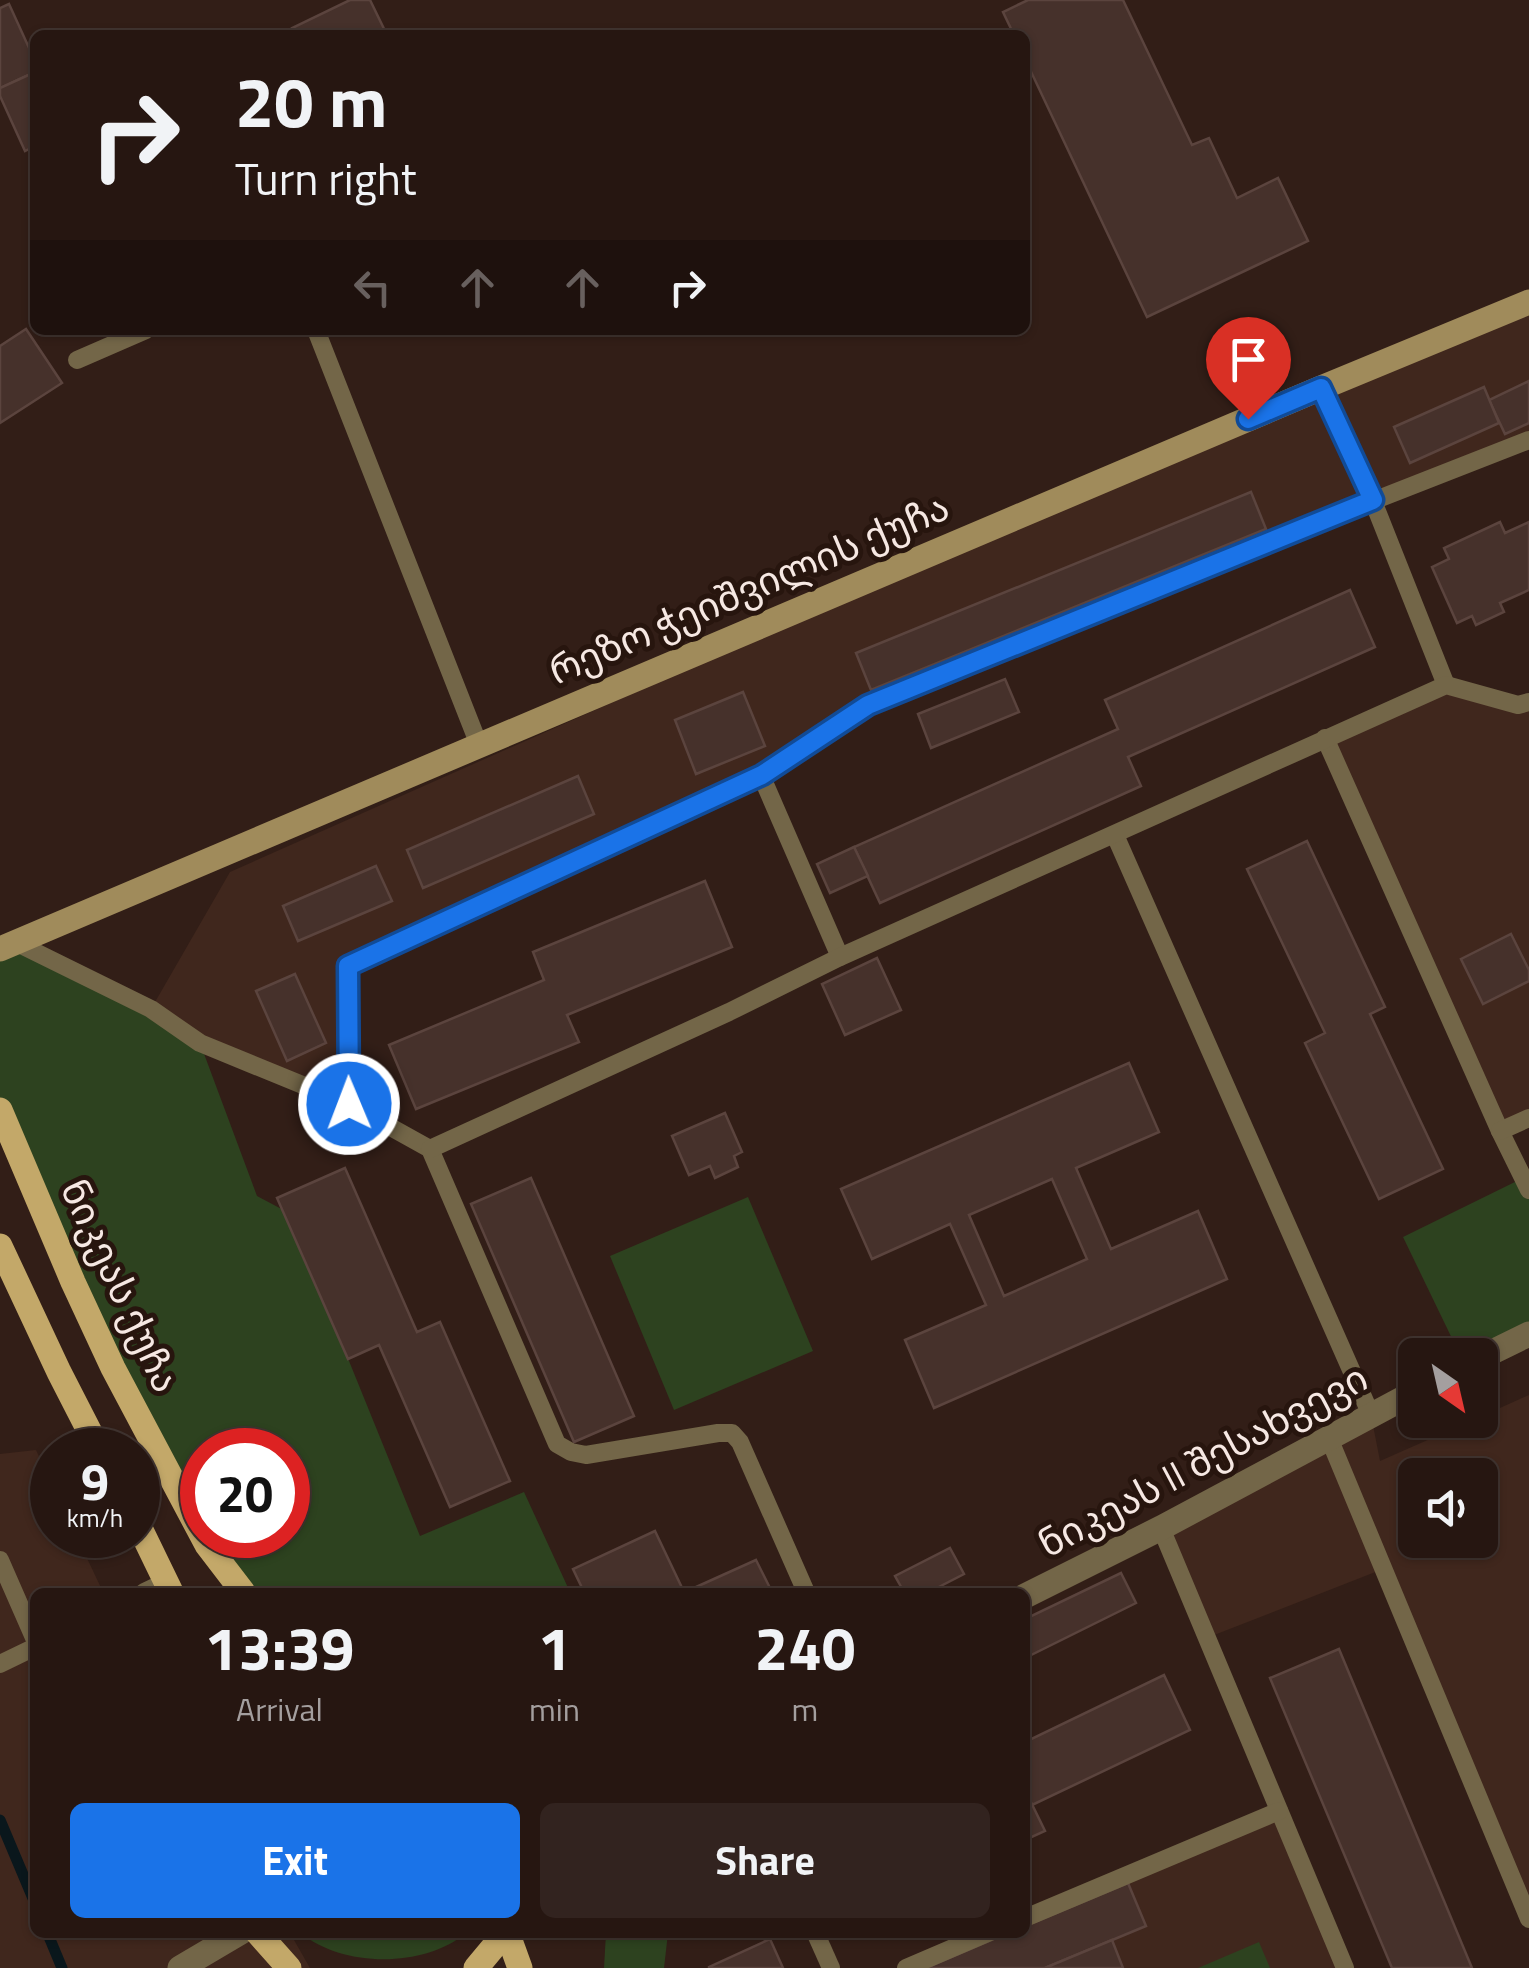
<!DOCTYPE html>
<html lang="en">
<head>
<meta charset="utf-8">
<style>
  body { margin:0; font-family:"Titillium Web","Noto Sans Georgian",sans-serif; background:#32231f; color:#f1f3f6; height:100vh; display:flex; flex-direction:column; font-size:38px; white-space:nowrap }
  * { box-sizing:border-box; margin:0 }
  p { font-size:32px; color:#a49f9f }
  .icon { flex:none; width:55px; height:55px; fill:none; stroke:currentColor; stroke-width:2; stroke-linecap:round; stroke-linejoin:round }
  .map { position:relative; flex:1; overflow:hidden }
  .panel { position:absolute; left:30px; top:1588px; width:1000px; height:350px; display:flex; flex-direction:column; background:#261611; border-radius:15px; box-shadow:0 2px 8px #0004,0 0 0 2px #423531 }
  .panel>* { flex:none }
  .top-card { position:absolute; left:30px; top:30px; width:1000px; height:305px; border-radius:15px; box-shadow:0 2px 8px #0004,0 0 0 2px #423531; background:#261611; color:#f1f3f6; overflow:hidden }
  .needle { width:65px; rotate:146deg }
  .tools { position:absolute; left:1398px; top:1338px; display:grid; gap:20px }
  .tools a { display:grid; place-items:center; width:100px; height:100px; border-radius:15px; background:#261611; box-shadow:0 2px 8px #0004,0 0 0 2px #423531; font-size:50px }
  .speed { position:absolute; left:30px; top:1428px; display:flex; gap:20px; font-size:50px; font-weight:700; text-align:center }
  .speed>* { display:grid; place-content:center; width:130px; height:130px; border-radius:50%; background:#261611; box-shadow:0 2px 8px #0004,0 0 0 2px #423531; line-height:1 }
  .speed small { font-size:25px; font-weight:400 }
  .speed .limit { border:15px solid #d22; background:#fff; color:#111 }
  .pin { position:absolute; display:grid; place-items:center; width:85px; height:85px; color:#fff; margin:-102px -42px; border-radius:50% 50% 50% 0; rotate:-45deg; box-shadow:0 0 10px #0007 }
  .pin .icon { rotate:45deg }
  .me { position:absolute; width:110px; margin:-55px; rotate:359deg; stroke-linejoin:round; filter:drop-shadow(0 0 8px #0008) }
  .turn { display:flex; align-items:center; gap:35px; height:210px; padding:0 40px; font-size:45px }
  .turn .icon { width:130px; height:130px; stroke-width:2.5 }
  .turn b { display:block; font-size:70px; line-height:85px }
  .lanes { display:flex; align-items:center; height:95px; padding:0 40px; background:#0003; justify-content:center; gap:50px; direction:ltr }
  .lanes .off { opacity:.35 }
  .eta { display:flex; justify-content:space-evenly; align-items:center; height:170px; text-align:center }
  .eta b { font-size:60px; font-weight:700; line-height:70px }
  .button { display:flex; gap:20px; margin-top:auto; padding:20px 40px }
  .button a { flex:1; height:115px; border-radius:15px; background:#1a73e8; color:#fff; font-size:40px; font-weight:700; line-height:115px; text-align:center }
  .button a+a { background:#32231f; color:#f1f3f6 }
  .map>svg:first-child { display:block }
  .built { fill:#40271d; fill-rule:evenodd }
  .green { fill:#2d421f; fill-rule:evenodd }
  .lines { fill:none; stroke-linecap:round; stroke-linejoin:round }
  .stream { stroke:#0a171c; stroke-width:11 }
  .building { fill:#46312b; stroke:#5b443e; stroke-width:2.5; fill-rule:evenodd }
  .lane { stroke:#736648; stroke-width:18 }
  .street { stroke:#736648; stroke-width:25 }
  .secondary { stroke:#a08b5b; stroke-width:25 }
  .primary { stroke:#c3a869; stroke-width:25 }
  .route-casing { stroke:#114b97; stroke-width:25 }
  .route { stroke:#1a73e8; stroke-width:18 }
  .labels { text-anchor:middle; stroke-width:10; stroke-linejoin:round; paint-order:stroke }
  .street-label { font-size:38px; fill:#f6e8e3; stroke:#27150e }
</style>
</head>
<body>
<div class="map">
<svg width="1529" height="1968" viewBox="0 0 1529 1968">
  <rect width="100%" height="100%" fill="#321e17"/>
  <g class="built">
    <polygon points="1529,302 1529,440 868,705 761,775 348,966 349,1104 200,1043 151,1009 230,872 1321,388"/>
    <polygon points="1446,685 1529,702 1529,1118 1500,1131 1325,738"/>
    <path d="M1529,1395v524l-146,-350 -174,68 -48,-109 210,-113 9,46 93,-41h7v-3zM1415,1475h65v65h-65z"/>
    <polygon points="36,1450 52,1484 52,1535 76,1535 103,1592 35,1592 35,1932 290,1933 310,1968 0,1968 0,1454"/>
    <polygon points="1279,1811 1345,1968 906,1968 990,1933 1025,1932"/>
  </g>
  <g class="green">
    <path d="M17,943l134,66 49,34 57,153 32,17 131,323 104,-44 46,100h-327l-36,-47 -94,-177 -40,-86 -73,-172v-161zM202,1450h86v85h-86z"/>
    <polygon points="1523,1178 1529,1190 1529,1334 1480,1355 1460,1355 1403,1237"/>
    <polygon points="748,1197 813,1351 674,1410 610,1256"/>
    <path d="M301,1933h165c-42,35 -123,35 -165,0z"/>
    <polygon points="606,1933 668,1933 664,1968 604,1968"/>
    <polygon points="1259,1942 1270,1968 1198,1968"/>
  </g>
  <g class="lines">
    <g class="stream">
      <polyline points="0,1820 35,1903"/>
      <polyline points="47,1932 62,1968"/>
    </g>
  </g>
  <g class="building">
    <polygon points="350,0 370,0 387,35 295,35 292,28"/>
    <polygon points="1028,0 1123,0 1192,145 1209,138 1237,198 1278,178 1308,241 1147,317 1025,59 1025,35 1014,35 1003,12"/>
    <polygon points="9,4 35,61 35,72 0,88 0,8"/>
    <polygon points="35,72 35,146 25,151 0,96 0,88"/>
    <polygon points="26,329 62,383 0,423 0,346"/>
    <polygon points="1529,381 1529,423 1505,434 1489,400"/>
    <polygon points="1484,387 1499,423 1410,463 1394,427"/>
    <polygon points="1251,492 1266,529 871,690 856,653"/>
    <polygon points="1500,522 1505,533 1529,522 1529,590 1500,603 1504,612 1476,625 1472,616 1457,623 1432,567 1449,559 1444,548"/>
    <polygon points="1350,590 1375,647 1128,757 1141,786 880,903 854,847 1118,729 1105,700"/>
    <polygon points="1005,679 1019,712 931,748 918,714"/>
    <polygon points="743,692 765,746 696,774 675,720"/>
    <polygon points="578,776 594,814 423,888 407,850"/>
    <polygon points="1307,841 1385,1007 1370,1014 1443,1169 1379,1199 1305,1043 1325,1033 1247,869"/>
    <polygon points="854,847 868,876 830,893 817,864"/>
    <polygon points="376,866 392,901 298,941 283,906"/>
    <polygon points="705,881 732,947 567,1015 579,1042 416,1109 389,1045 544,980 533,952"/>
    <polygon points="1511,934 1529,970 1529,981 1483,1004 1461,959"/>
    <polygon points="877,958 901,1010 845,1035 822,984"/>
    <polygon points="295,974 326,1043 287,1061 256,991"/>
    <path d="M1129,1063l30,69 -83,36 35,81 87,-38 29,68 -293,129 -29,-68 81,-35 -36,-81 -78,35 -31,-70zM1052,1179l35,80 -83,37 -35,-81z"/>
    <polygon points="725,1113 742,1152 734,1156 738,1167 715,1178 710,1166 689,1175 672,1136"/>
    <polygon points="345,1168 417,1332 440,1322 510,1481 450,1507 379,1345 348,1359 277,1198"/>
    <polygon points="531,1178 634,1416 574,1442 471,1204"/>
    <polygon points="655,1531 684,1592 584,1592 573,1569"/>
    <polygon points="950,1548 964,1574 929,1592 904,1592 895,1576"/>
    <polygon points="756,1560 772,1592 685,1592"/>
    <polygon points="1121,1573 1136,1603 1025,1658 1025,1619"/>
    <polygon points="1339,1649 1472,1968 1392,1968 1270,1678"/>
    <polygon points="1164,1675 1190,1730 1032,1805 1025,1790 1025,1742"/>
    <polygon points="1025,1790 1045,1831 1025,1840"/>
    <polygon points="1128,1883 1146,1926 1045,1968 926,1968 1010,1932 1025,1932 1025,1926"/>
    <polygon points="770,1939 783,1968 709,1968 709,1967"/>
    <polygon points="1112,1940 1123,1968 1045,1968"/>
  </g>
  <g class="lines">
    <g class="lane">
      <polyline points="316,330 479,745"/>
      <polyline points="77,360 146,330"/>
      <polyline points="1321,388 1373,501 1446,685"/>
      <polyline points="1325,738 1500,1131 1529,1190"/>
      <polyline points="761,775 840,957"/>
      <polyline points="1115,835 1371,1415"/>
      <polyline points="17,943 151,1009 200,1043 349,1104 430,1149 557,1444 571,1452 586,1455 718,1433 732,1433 740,1442 806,1592"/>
      <polyline points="349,1104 348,966 761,775 868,705 1373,501 1529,440"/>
      <polyline points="1500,1131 1529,1118"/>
      <polyline points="430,1149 729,1012 840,957 1446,685 1518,705 1529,702"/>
      <polyline points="1329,1438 1529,1919"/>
      <polyline points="1161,1528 1345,1968"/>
      <polyline points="0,1560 35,1640"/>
      <polyline points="144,1592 167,1581"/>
      <polyline points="0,1664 35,1647"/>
      <polyline points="1025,1918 1279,1811"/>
      <polyline points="815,1932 831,1968"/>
      <polyline points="906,1968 990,1932"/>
    </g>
    <g class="street">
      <polyline points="1480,1358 1529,1334"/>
      <polyline points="1025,1596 1161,1528 1415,1392"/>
      <polyline points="180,1968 241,1932"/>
    </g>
    <polyline class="secondary" points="0,949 1321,388 1529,302"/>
    <g class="primary">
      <polyline points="0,1110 73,1282 113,1368 207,1545 243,1592"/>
      <polyline points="0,1246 59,1372 99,1450"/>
      <polyline points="138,1524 171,1592"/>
      <polyline points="257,1932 289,1968"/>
      <polyline points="507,1932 520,1968"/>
      <polyline points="476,1968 506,1932"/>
    </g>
  </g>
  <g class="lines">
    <g class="route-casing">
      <polyline id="route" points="349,1104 348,966 762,775 868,705 1373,500 1321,388 1248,419"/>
    </g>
    <use href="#route" class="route"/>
  </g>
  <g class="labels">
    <g class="street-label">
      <text transform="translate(749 589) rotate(-23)" y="13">რეზო ჭეიშვილის ქუჩა</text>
      <text transform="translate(120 1286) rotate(65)" y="13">ნიკეას ქუჩა</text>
      <text transform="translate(1203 1461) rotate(-28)" y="13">ნიკეას II შესახვევი</text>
    </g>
  </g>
</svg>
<div class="tools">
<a><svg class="needle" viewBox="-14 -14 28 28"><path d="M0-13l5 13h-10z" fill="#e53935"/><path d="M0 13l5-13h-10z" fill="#a49f9f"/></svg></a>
<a><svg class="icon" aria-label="sound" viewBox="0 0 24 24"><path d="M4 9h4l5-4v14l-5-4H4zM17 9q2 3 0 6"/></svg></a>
</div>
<div class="speed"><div>9<small>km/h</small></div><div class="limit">20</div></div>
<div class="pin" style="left:1248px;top:419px;background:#d93025"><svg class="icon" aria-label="arrive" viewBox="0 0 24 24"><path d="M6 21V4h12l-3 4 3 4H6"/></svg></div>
<svg class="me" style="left:349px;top:1104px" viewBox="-20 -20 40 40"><circle r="17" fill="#1a73e8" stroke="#fff" stroke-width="3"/><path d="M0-11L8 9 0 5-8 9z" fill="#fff"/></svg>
<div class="top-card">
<div class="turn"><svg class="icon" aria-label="right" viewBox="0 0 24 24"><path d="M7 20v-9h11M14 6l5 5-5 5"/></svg><div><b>20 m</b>Turn right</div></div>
<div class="lanes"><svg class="icon off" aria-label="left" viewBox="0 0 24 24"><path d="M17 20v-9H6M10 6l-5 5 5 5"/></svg><svg class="icon off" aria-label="ahead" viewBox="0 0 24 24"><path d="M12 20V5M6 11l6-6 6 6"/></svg><svg class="icon off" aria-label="ahead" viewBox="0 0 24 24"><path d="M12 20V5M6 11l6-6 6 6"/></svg><svg class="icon" aria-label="right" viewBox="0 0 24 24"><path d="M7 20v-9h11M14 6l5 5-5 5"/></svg></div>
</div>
<section class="panel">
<div class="eta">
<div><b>13:39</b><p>Arrival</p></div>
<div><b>1</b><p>min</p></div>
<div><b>240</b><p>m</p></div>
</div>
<div class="button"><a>Exit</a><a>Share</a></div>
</section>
</div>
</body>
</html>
